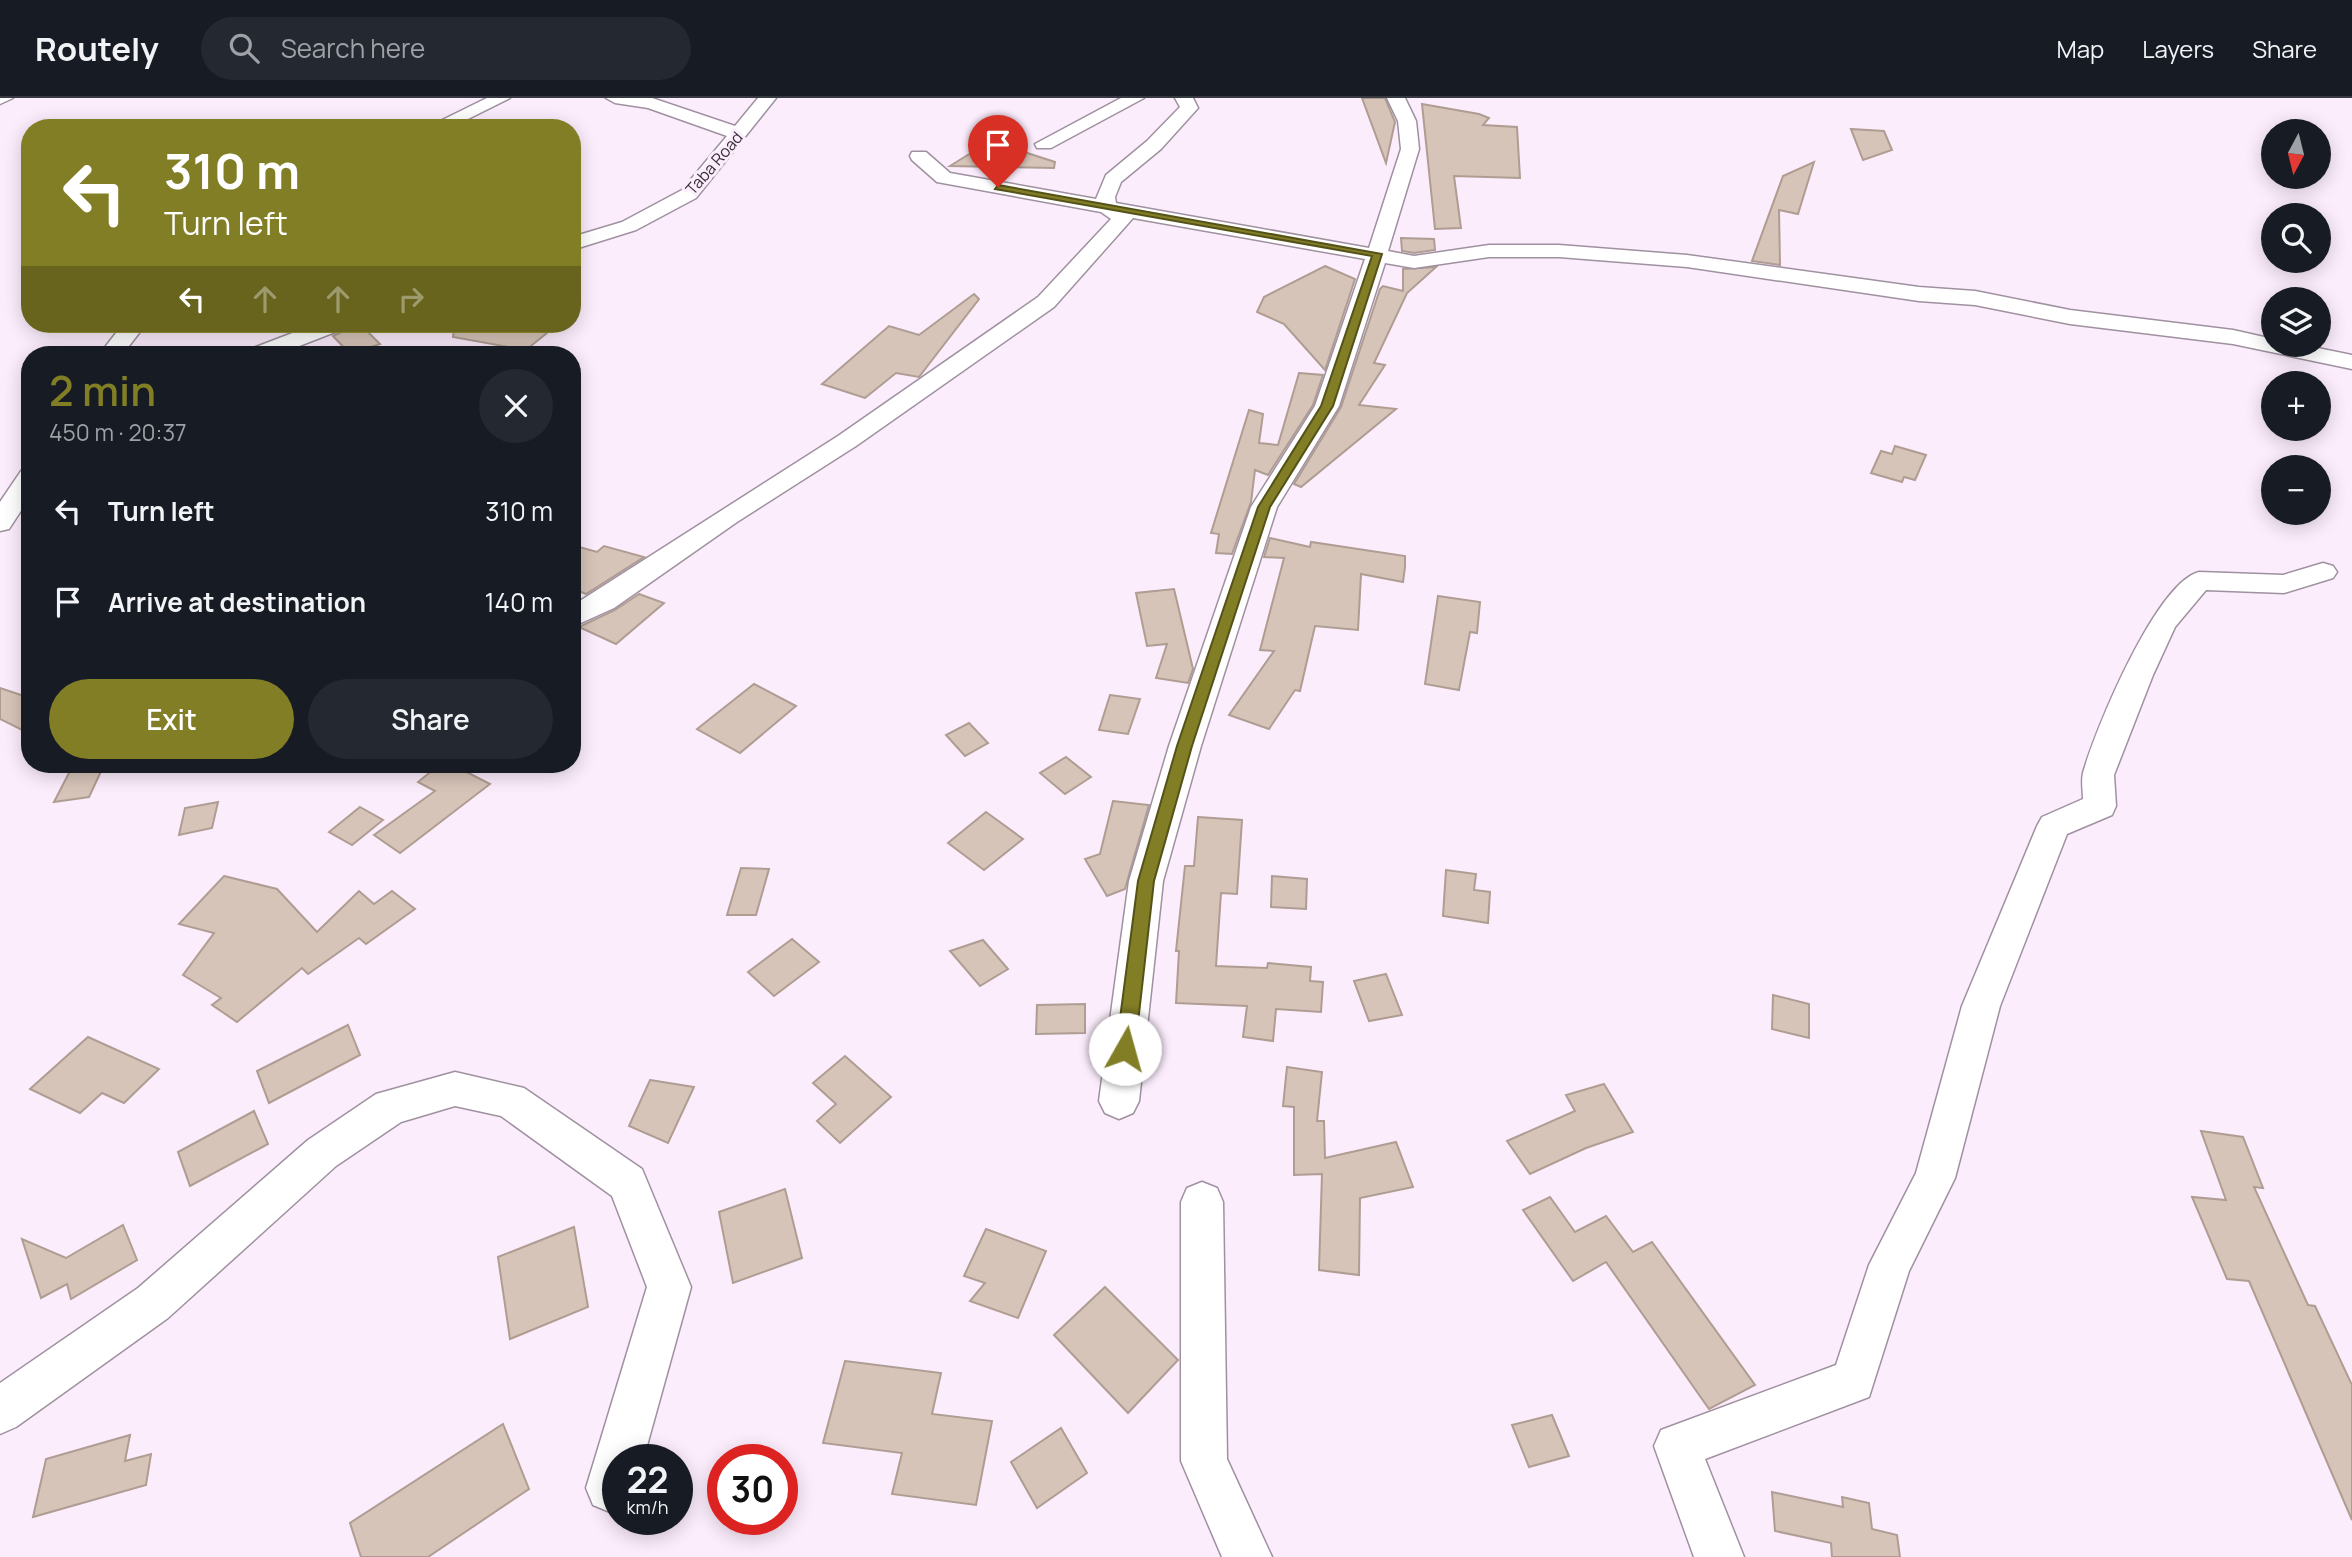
<!DOCTYPE html>
<html lang="en">
<head>
<meta charset="utf-8">
<style>
  body { margin:0; font-family:Manrope,sans-serif; background:#242831; color:#f1f3f6; height:100vh; display:flex; flex-direction:column; font-size:26px; white-space:nowrap }
  * { box-sizing:border-box; margin:0 }
  p { font-size:23px; color:#9ea1a6 }
  .icon { flex:none; width:38px; height:38px; fill:none; stroke:currentColor; stroke-width:2; stroke-linecap:round; stroke-linejoin:round }
  .map { position:relative; flex:1; overflow:hidden }
  .sheet { position:absolute; left:21px; top:248px; width:560px; height:427px; display:flex; flex-direction:column; background:#171b24; border-radius:28px; box-shadow:0 4px 18px #0003 }
  .sheet>* { flex:none }
  .top-card { position:absolute; left:21px; top:21px; width:560px; height:214px; border-radius:28px; box-shadow:0 4px 18px #0003; background:#827e26; color:#fff; overflow:hidden }
  .needle { width:46px; rotate:187deg }
  .buttons { position:absolute; left:2261px; top:21px; display:grid; gap:14px }
  .buttons a { display:grid; place-items:center; width:70px; height:70px; border-radius:50%; background:#171b24; box-shadow:0 4px 18px #0003; font-size:35px }
  .speed { position:absolute; left:602px; top:1346px; display:flex; gap:14px; font-size:35px; font-weight:700; text-align:center }
  .speed>* { display:grid; place-content:center; width:91px; height:91px; border-radius:50%; background:#171b24; box-shadow:0 4px 18px #0003; line-height:1 }
  .speed small { font-size:18px; font-weight:400 }
  .speed .limit { border:10px solid #d22; background:#fff; color:#111 }
  .pin { position:absolute; display:grid; place-items:center; width:60px; height:60px; color:#fff; margin:-72px -30px; border-radius:50% 50% 50% 0; rotate:-45deg; box-shadow:0 0 7px #0007 }
  .pin .icon { rotate:45deg }
  .me { position:absolute; width:77px; margin:-38px; rotate:7deg; stroke-linejoin:round; filter:drop-shadow(0 0 5px #0008) }
  .turn { display:flex; align-items:center; gap:24px; height:147px; padding:0 28px; font-size:32px }
  .turn .icon { width:91px; height:91px; stroke-width:2.5 }
  .turn b { display:block; font-size:49px; line-height:60px }
  .lanes { display:flex; align-items:center; height:66px; padding:0 28px; background:#0003; justify-content:center; gap:35px; direction:ltr }
  .lanes .off { opacity:.35 }
  .round { display:grid; place-items:center; flex:none; width:74px; height:74px; border-radius:37px; background:#242831 }
  .headline { display:flex; align-items:center; justify-content:space-between; height:119px; padding:0 28px }
  h1 { font-size:42px; font-weight:600; line-height:52px; color:#827e26 }
  .primary-button { display:flex; gap:14px; margin-top:auto; padding:14px 28px }
  .primary-button a { flex:1; height:80px; border-radius:42px; background:#827e26; color:#fff; font-size:28px; font-weight:600; line-height:80px; text-align:center }
  .primary-button a+a { background:#242831; color:#f1f3f6 }
  ul { padding:0; list-style:none }
  li { display:flex; align-items:center; gap:21px; height:91px; padding:0 28px }
  li div { flex:1 }
  li b { display:block; font-size:26px }
  li em { font-style:normal }
  header { display:flex; align-items:center; gap:42px; box-sizing:border-box; height:98px; padding:0 35px; background:#171b24; border-bottom:2px solid #363941 }
  header strong { font-size:33px }
  nav { display:flex; gap:38px; margin-inline-start:auto; font-size:24px }
  .search { width:490px; height:63px; background:#242831; display:flex; align-items:center; gap:18px; box-sizing:border-box; padding:0 24px; border-radius:38px; color:#9ea1a6; font-size:26px }
  .map>svg:first-child { display:block }
  .building { fill:#d7c4b9; stroke:#af9c92; stroke-width:2 }
  .lines { fill:none; stroke-linecap:round; stroke-linejoin:round }
  .minor-casing { stroke:#9f91a0; stroke-width:3 }
  .minor { fill:#fff; fill-rule:evenodd }
  .route { fill:#827e26; stroke:#545219; stroke-width:2 }
  .labels { text-anchor:middle; stroke-width:6; stroke-linejoin:round; paint-order:stroke }
  .far-street-label { font-size:16px; fill:#342e34; stroke:#fcedfc }
</style>
</head>
<body>
<header>
<strong>Routely</strong>
<div class="search"><svg class="icon" aria-label="search" viewBox="0 0 24 24"><circle cx="10" cy="10" r="6"/><path d="M15 15l6 6"/></svg>Search here</div>
<nav><a>Map</a><a>Layers</a><a>Share</a></nav>
</header>
<div class="map">
<svg width="2352" height="1459" viewBox="0 0 2352 1459">
  <rect width="100%" height="100%" fill="#fcedfc"/>
  <g class="building">
    <polygon points="1362,0 1385,0 1395,24 1386,65"/>
    <polygon points="1422,6 1479,16 1489,20 1483,27 1517,29 1520,80 1454,78 1461,130 1435,131"/>
    <polygon points="1851,31 1884,33 1892,52 1863,62"/>
    <polygon points="990,43 1055,64 1054,70 950,68"/>
    <polygon points="1814,64 1798,116 1779,112 1780,167 1752,163 1783,78"/>
    <polygon points="1401,140 1434,141 1435,152 1414,155 1402,153"/>
    <polygon points="1325,168 1355,181 1325,272 1284,226 1257,214 1264,199"/>
    <polygon points="1436,169 1407,195 1374,265 1385,267 1359,307 1396,311 1301,389 1294,386 1341,309 1380,191 1383,188 1403,193 1403,171"/>
    <polygon points="974,196 979,201 919,279 896,275 865,300 822,286 889,228 919,237"/>
    <polygon points="349,226 360,226 380,246 350,256 333,238 344,233"/>
    <polygon points="455,226 558,226 526,252 453,239"/>
    <polygon points="1299,275 1323,277 1313,307 1268,377 1255,372 1251,404 1232,456 1216,455 1219,436 1211,435 1249,312 1263,316 1259,345 1278,347"/>
    <polygon points="1895,348 1926,357 1915,382 1904,379 1902,384 1871,375 1881,353 1892,356"/>
    <polygon points="1270,440 1310,449 1311,444 1405,458 1405,469 1403,484 1361,476 1358,532 1315,528 1300,593 1295,592 1269,631 1229,617 1274,553 1260,552 1284,460 1264,459"/>
    <polygon points="572,447 597,454 604,448 644,459 586,496 572,490"/>
    <polygon points="1174,491 1193,571 1188,585 1156,580 1167,546 1147,548 1136,495"/>
    <polygon points="639,496 664,505 616,546 579,529 615,512"/>
    <polygon points="1438,498 1480,504 1477,535 1470,534 1459,592 1425,586"/>
    <polygon points="754,586 796,608 740,655 697,631"/>
    <polygon points="0,590 30,600 30,636 0,621"/>
    <polygon points="1110,597 1140,601 1128,636 1099,632"/>
    <polygon points="969,625 988,645 965,658 946,637"/>
    <polygon points="1066,659 1091,679 1065,696 1040,675"/>
    <polygon points="439,667 453,667 490,686 400,755 374,737 435,693 418,684"/>
    <polygon points="103,669 89,699 54,704 70,673"/>
    <polygon points="1113,703 1149,707 1125,791 1107,798 1085,761 1100,756"/>
    <polygon points="218,704 212,730 179,737 185,710"/>
    <polygon points="360,709 383,722 352,747 329,734"/>
    <polygon points="986,714 1023,741 984,772 948,745"/>
    <polygon points="1198,719 1242,722 1237,796 1221,795 1216,868 1267,870 1268,865 1311,869 1310,883 1323,884 1321,914 1276,911 1273,943 1243,939 1247,908 1176,905 1179,853 1176,853 1185,768 1194,768"/>
    <polygon points="741,770 769,771 756,817 727,817"/>
    <polygon points="1446,772 1476,776 1474,792 1490,794 1488,825 1443,818"/>
    <polygon points="224,778 277,791 317,834 359,793 374,806 392,793 415,811 366,846 359,840 308,876 302,870 237,924 212,907 221,900 183,877 214,835 179,826"/>
    <polygon points="1272,778 1307,781 1306,811 1271,809"/>
    <polygon points="792,841 819,864 774,898 748,874"/>
    <polygon points="983,842 1008,871 980,888 950,853"/>
    <polygon points="1386,876 1402,917 1369,923 1354,883"/>
    <polygon points="1773,897 1809,906 1809,940 1772,931"/>
    <polygon points="1085,906 1085,935 1036,936 1037,907"/>
    <polygon points="348,927 360,957 269,1005 257,973"/>
    <polygon points="88,939 159,971 124,1005 102,995 80,1015 30,991"/>
    <polygon points="845,958 891,999 840,1045 817,1023 836,1006 813,985"/>
    <polygon points="1287,969 1322,974 1317,1023 1324,1023 1325,1060 1396,1044 1413,1089 1360,1100 1359,1177 1319,1172 1322,1076 1294,1077 1294,1009 1283,1008"/>
    <polygon points="650,982 694,989 668,1045 629,1028"/>
    <polygon points="1604,986 1633,1034 1586,1050 1530,1076 1507,1043 1575,1013 1566,997"/>
    <polygon points="254,1013 268,1046 190,1088 178,1054"/>
    <polygon points="2201,1033 2243,1039 2263,1090 2254,1089 2308,1207 2315,1208 2352,1287 2352,1422 2249,1183 2227,1181 2192,1099 2226,1102"/>
    <polygon points="785,1091 802,1160 733,1185 719,1114"/>
    <polygon points="1550,1099 1575,1134 1606,1118 1633,1154 1652,1144 1755,1287 1709,1311 1606,1164 1573,1183 1523,1112"/>
    <polygon points="123,1127 137,1162 71,1201 67,1186 41,1200 22,1141 66,1160"/>
    <polygon points="574,1129 588,1209 510,1241 498,1159"/>
    <polygon points="986,1131 1046,1153 1018,1220 970,1203 985,1185 964,1178"/>
    <polygon points="1105,1189 1178,1262 1128,1315 1054,1237"/>
    <polygon points="845,1263 941,1275 932,1316 992,1323 976,1407 892,1396 902,1355 823,1345"/>
    <polygon points="1552,1317 1569,1358 1529,1369 1512,1327"/>
    <polygon points="503,1326 529,1391 428,1459 361,1459 350,1425"/>
    <polygon points="1061,1330 1087,1375 1037,1410 1011,1364"/>
    <polygon points="130,1337 125,1363 151,1356 146,1387 33,1419 46,1361"/>
    <polygon points="1772,1394 1843,1409 1842,1399 1869,1405 1872,1431 1897,1437 1900,1459 1832,1459 1831,1445 1775,1433"/>
  </g>
  <g class="lines">
    <g class="minor-casing">
      <g id="minor">
        <polygon points="0,0 13,0 0,6"/>
        <polygon points="487,0 510,0 450,30 426,30"/>
        <polygon points="606,0 652,0 735,28 758,0 776,0 696,100 636,132 572,152 572,139 622,124 682,92 727,38 648,10 615,5"/>
        <polygon points="1121,0 1144,0 1051,50 1037,50 1035,46"/>
        <polygon points="1175,0 1193,0 1198,10 1161,51 1121,84 1115,99 1116,105 1369,150 1401,51 1398,23 1387,0 1405,0 1416,23 1419,51 1388,153 1414,158 1489,147 1559,147 1687,157 1919,189 1975,193 2070,212 2233,232 2273,241 2273,247 2303,247 2352,257 2352,271 2233,246 2070,226 1975,207 1919,203 1687,169 1559,159 1489,159 1414,170 1385,165 1339,308 1277,409 1201,648 1163,783 1139,1003 1133,1015 1119,1021 1105,1015 1099,1003 1129,783 1169,648 1251,409 1315,308 1365,161 1133,120 1054,209 856,348 737,424 614,510 572,529 572,508 838,338 1038,199 1111,121 1101,114 937,84 912,62 910,58 912,54 926,54 950,75 1096,101 1106,77 1147,43 1180,9"/>
        <polygon points="123,226 146,226 122,257 99,257"/>
        <polygon points="316,226 346,226 343,231 276,257 244,257 248,252"/>
        <polygon points="30,370 30,399 9,431 0,433 0,404 21,373"/>
        <path d="M2323,465l10,3 4,6 -4,6 -49,15 -78,-3 -31,37 -22,48 -39,100 2,31 -4,9 -45,19 -67,172 -45,172 -46,93 -40,126 -164,62 39,98h-50l-40,-111 7,-16 175,-65 33,-100 47,-92 46,-167 75,-180 5,-9 41,-18c0,-8 -2,-18 0,-26 12,-43 73,-190 116,-201l84,3z"/>
        <polygon points="455,974 524,990 642,1071 691,1189 643,1362 618,1362 618,1411 610,1414 593,1407 586,1390 647,1189 612,1098 501,1018 455,1008 401,1024 336,1068 168,1220 16,1329 0,1336 0,1285 138,1190 308,1042 376,996"/>
        <polygon points="1202,1084 1217,1090 1223,1104 1227,1361 1272,1459 1222,1459 1181,1363 1181,1104 1187,1090"/>
      </g>
    </g>
    <use href="#minor" class="minor"/>
  </g>
  <polygon class="route" points="998,87 1382,156 1333,308 1270,409 1192,648 1154,783 1135,951 1132,957 1119,957 1116,951 1138,783 1177,648 1258,409 1321,308 1372,158 995,91"/>
  <g class="labels">
    <g class="far-street-label">
      <text transform="translate(714 65) rotate(-49)" y="6">Taba Road</text>
    </g>
  </g>
</svg>
<div class="buttons">
<a><svg class="needle" viewBox="-14 -14 28 28"><path d="M0-13l5 13h-10z" fill="#e53935"/><path d="M0 13l5-13h-10z" fill="#9ea1a6"/></svg></a>
<a><svg class="icon" aria-label="search" viewBox="0 0 24 24"><circle cx="10" cy="10" r="6"/><path d="M15 15l6 6"/></svg></a>
<a><svg class="icon" aria-label="layers" viewBox="0 0 24 24"><path d="M12 4l9 5-9 5-9-5zM3 14l9 5 9-5"/></svg></a>
<a>+</a>
<a>−</a>
</div>
<div class="speed"><div>22<small>km/h</small></div><div class="limit">30</div></div>
<div class="pin" style="left:998px;top:89px;background:#d93025"><svg class="icon" aria-label="arrive" viewBox="0 0 24 24"><path d="M6 21V4h12l-3 4 3 4H6"/></svg></div>
<svg class="me" style="left:1125px;top:951px" viewBox="-20 -20 40 40"><circle r="19" fill="#fff"/><path d="M0-13L10 11 0 6-10 11z" fill="#827e26"/></svg>
<div class="top-card">
<div class="turn"><svg class="icon" aria-label="left" viewBox="0 0 24 24"><path d="M17 20v-9H6M10 6l-5 5 5 5"/></svg><div><b>310 m</b>Turn left</div></div>
<div class="lanes"><svg class="icon" aria-label="left" viewBox="0 0 24 24"><path d="M17 20v-9H6M10 6l-5 5 5 5"/></svg><svg class="icon off" aria-label="ahead" viewBox="0 0 24 24"><path d="M12 20V5M6 11l6-6 6 6"/></svg><svg class="icon off" aria-label="ahead" viewBox="0 0 24 24"><path d="M12 20V5M6 11l6-6 6 6"/></svg><svg class="icon off" aria-label="right" viewBox="0 0 24 24"><path d="M7 20v-9h11M14 6l5 5-5 5"/></svg></div>
</div>
<section class="sheet">
<div class="headline"><div><h1>2 min</h1><p>450 m · 20:37</p></div><a class="round"><svg class="icon" aria-label="close" viewBox="0 0 24 24"><path d="M6 6l12 12M18 6L6 18"/></svg></a></div>
<ul>
<li><svg class="icon" aria-label="left" viewBox="0 0 24 24"><path d="M17 20v-9H6M10 6l-5 5 5 5"/></svg><div><b>Turn left</b></div><em>310 m</em></li>
<li><svg class="icon" aria-label="arrive" viewBox="0 0 24 24"><path d="M6 21V4h12l-3 4 3 4H6"/></svg><div><b>Arrive at destination</b></div><em>140 m</em></li>
</ul>
<div class="primary-button"><a>Exit</a><a>Share</a></div>
</section>
</div>
</body>
</html>
